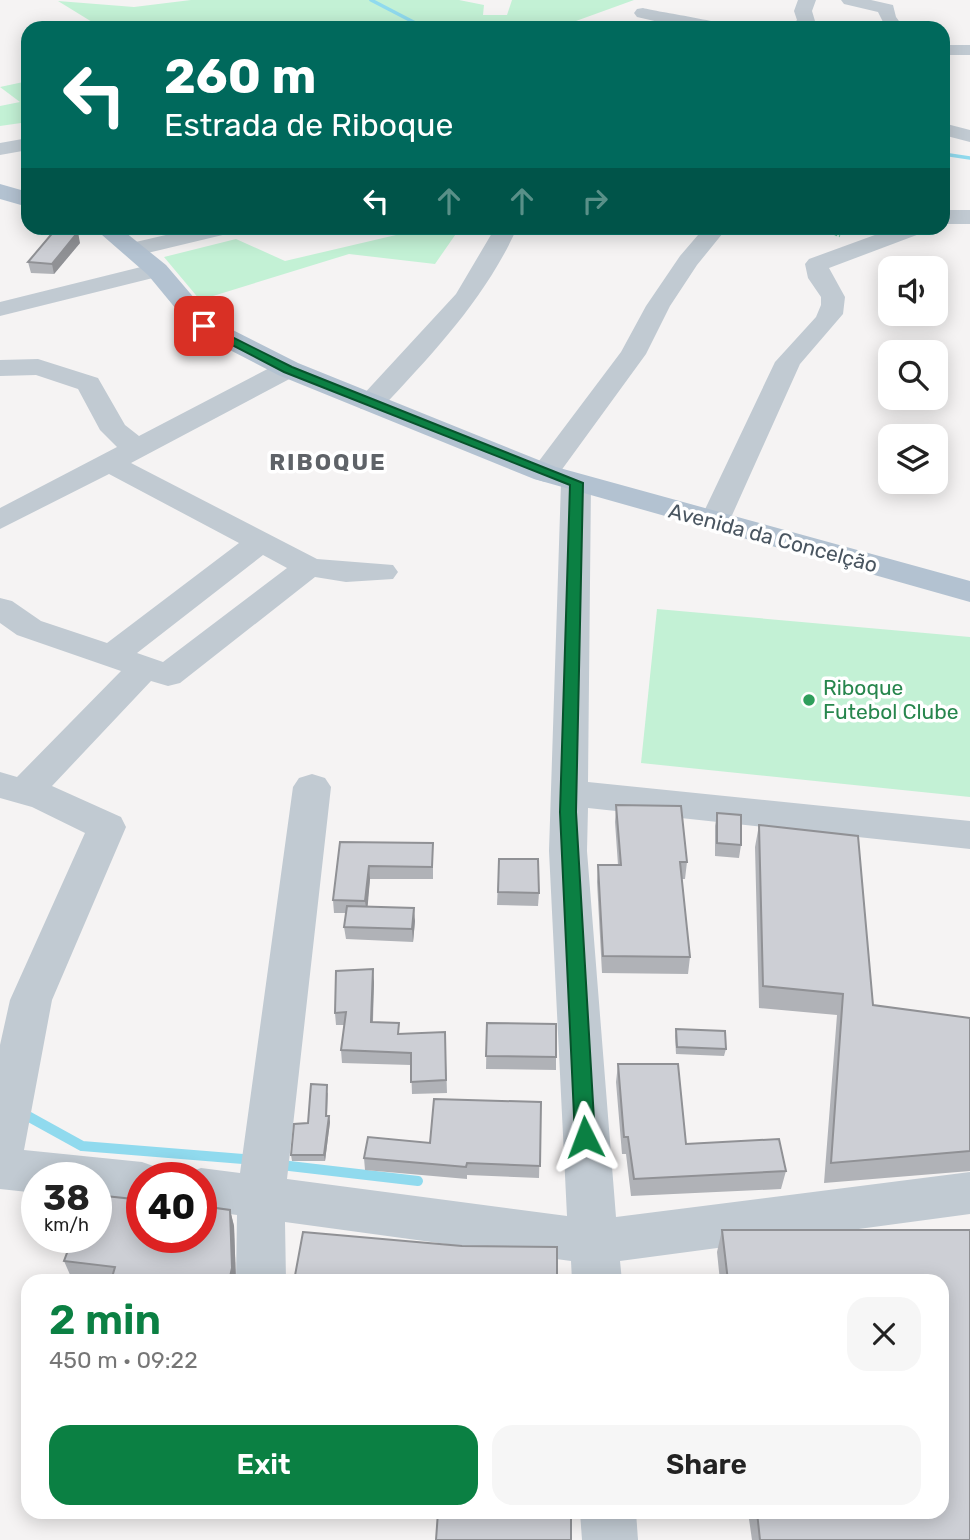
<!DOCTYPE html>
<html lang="en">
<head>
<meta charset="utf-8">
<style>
  body { margin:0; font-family:Rubik,sans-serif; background:#f6f6f6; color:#222; height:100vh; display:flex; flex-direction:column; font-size:26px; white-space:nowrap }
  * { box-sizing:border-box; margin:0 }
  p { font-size:23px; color:#767676 }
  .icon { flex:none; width:38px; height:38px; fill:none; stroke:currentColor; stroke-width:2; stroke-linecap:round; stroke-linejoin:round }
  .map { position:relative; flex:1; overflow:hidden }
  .panel { position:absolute; left:21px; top:1274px; width:928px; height:245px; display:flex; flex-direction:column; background:#fff; border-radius:21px; box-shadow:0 4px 18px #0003 }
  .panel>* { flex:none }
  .banner { position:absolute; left:21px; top:21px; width:929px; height:214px; border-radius:21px; box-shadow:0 4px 18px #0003; background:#00695c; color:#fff; overflow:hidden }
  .tools { position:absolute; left:878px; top:256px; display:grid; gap:14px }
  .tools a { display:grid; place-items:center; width:70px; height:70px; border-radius:14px; background:#fff; box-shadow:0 4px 18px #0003; font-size:35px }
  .speed { position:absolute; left:21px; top:1162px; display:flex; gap:14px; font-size:35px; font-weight:700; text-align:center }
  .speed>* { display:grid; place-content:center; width:91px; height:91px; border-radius:50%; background:#fff; box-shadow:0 4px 18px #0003; line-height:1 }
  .speed small { font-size:18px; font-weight:400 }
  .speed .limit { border:10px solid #d22; background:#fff; color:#111 }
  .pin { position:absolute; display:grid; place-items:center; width:60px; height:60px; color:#fff; margin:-30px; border-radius:14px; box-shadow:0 4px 10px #0006 }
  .me { position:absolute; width:77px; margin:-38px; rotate:357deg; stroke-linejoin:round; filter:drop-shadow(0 0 5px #0008) }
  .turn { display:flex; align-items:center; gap:24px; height:147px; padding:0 28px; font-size:32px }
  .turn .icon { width:91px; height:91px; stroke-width:2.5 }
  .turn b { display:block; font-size:49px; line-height:60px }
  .lanes { display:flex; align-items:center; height:66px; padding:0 28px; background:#0003; justify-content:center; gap:35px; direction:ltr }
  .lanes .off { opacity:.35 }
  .round { display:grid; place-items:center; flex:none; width:74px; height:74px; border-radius:21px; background:#f6f6f6 }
  .head { display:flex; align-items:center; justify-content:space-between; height:119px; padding:0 28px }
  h1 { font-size:42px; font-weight:600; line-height:52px; color:#0b8043 }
  .button { display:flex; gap:14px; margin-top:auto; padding:14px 28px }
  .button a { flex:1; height:80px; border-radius:21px; background:#0b8043; color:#fff; font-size:28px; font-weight:600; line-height:80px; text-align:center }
  .button a+a { background:#f6f6f6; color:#222 }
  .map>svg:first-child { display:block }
  .green { fill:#c3f1d5 }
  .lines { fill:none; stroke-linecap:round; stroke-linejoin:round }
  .stream-far1 { stroke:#90daee; stroke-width:3.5 }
  .stream { stroke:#90daee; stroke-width:10 }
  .path { stroke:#7ad0a6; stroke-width:2.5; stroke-dasharray:2.5 2; stroke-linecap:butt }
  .minor { fill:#c1cad2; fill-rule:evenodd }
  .major { fill:#b3c2d1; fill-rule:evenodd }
  .wall { fill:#b0b2b7 }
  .shaded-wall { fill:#909195 }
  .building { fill:#cdcfd5; stroke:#909195; stroke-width:2 }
  .route { fill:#0b8043; stroke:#07532c; stroke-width:2 }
  .leisure-dot { fill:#2e9e5b; stroke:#fff; stroke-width:2.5 }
  .labels { text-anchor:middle; stroke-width:7; stroke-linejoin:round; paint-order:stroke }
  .street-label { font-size:21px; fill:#4a5661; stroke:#fff }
  .leisure-label { font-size:21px; fill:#27864d; stroke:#fff; text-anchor:start }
  .far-district-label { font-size:23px; font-weight:bold; letter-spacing:2px; fill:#5f6368; stroke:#fff }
</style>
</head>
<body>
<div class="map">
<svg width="970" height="1540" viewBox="0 0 970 1540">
  <rect width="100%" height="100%" fill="#f5f3f3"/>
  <g class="green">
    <polygon points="191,0 459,0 484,5 483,15 507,15 512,0 634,0 576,21 607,28 95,28 97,25 58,1 134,7"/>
    <polygon points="28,81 28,122 0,126 0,106 20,102 0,87"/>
    <polygon points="390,228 460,228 435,264 349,254 200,300 164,257 236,239 285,261 396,235"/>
    <polygon points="657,609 970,637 970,797 641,763"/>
  </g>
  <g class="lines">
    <g class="stream-far1">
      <polyline points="371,0 425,28"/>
      <polyline points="943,154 970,158"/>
    </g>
    <g class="stream">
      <polyline points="24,1114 82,1146 243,1159"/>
      <polyline points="281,1165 418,1181"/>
    </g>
    <polyline class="path" points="818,228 840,236"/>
    <g class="minor">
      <polygon points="798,0 816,0 812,11 815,21 809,28 790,28 797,20 794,11"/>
      <polygon points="841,0 871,0 893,5 896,17 904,28 886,28 878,12 844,4"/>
      <path d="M643,8c15,4 85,14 91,20h-49l-48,-11 -3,-4 3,-4z"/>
      <rect x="943" y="45" width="27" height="10"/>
      <polygon points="943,123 970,130 970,142 943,135"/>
      <polygon points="28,138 28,150 0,155 0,143"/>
      <rect x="943" y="210" width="27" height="14"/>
      <polygon points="196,228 234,228 231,233 135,256 127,254 123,249 127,244"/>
      <path d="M495,228h22c-32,71 -84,125 -136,181h-20l-4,-6 4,-6 95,-103z"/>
      <polygon points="704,228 727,228 697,265 670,306 646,354 555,479 545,482 535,479 530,473 621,352 646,306 680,256"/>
      <polygon points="894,228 925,228 922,233 829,268 845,297 843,314 800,364 729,522 725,528 714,531 703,528 699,522 775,362 816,317 821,305 821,297 808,278 805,264 809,259"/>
      <polygon points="157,263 165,265 169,270 165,275 0,316 0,302"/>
      <path d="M38,359l60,19 27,47 14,11 140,-73h18l4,6 -4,6 -166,88 186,96 76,6 5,7 -5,7 -47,3 -31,-5 -135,106 -12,3 -17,-5 -99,105 69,31 5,10 -74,173 -28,150 118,12 17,6 4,10h-21v26l-46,-5v-21h-59v15l-37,-4v-144l10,-45 75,-167 -53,-26 -32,-9v-26l17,5 104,-106 -104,-36 -17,-12v-25l12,3 29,20 66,22 132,-100 -130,-69 -109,55v-21l117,-61 -17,-17 -22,-41 -42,-14 -36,1v-16zM263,555l24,13 -124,94 -26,-9z"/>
      <polygon points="576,474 586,477 591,483 588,782 970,821 970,849 588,808 587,851 616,1217 970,1172 970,1214 620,1261 622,1281 572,1281 571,1261 285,1222 286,1281 236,1281 237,1215 201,1210 201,1178 182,1178 184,1174 201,1168 240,1173 293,787 299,778 312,774 325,778 331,787 287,1179 567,1216 549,851 561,483 566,477"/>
      <polygon points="580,1512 636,1512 638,1540 582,1540"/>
    </g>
    <g class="major">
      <polygon points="0,184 28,192 28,207 0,199"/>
      <polygon points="94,228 120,228 166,265 213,320 298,363 556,467 970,581 970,602 534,479 278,375 195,332 148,275"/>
    </g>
  </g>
  <g class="wall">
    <polygon points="80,243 54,274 31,273 28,262"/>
    <polygon points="616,805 687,862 685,879 682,879 690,957 688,974 602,973 597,882 598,865 618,865 615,822"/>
    <polygon points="717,813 741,845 739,858 715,856 715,826"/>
    <polygon points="759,825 873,1005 970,1018 970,1171 824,1183 837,1015 759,1008 755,847"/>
    <polygon points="340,842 433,843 433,879 370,879 367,906 415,921 413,942 346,939 344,927 346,913 334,913 333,900"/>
    <polygon points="499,859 539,893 538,906 497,905"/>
    <polygon points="374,982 373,1022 400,1034 445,1032 447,1093 412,1094 411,1065 342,1063 341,1050 344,1025 336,1025 335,1013"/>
    <polygon points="487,1023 556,1057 556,1070 486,1069"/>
    <polygon points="676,1029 726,1049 724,1056 676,1054 675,1036"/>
    <polygon points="618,1064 686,1144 786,1171 781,1189 631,1196 626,1154 622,1154 616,1082"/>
    <polygon points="328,1092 327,1116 329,1116 330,1122 325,1161 292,1161 291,1155 308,1123"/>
    <polygon points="541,1102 539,1178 467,1175 467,1179 365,1170 364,1158 430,1143"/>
    <polygon points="230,1210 234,1226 236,1281 104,1281 71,1277 64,1261"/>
    <polygon points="722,1230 970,1230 970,1540 752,1540 748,1512 942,1512 942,1281 720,1281 717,1252"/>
  </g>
  <g class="shaded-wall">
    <polygon points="78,232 80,243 54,274 52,264"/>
    <polygon points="369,866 370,879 367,914 365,901"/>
    <polygon points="414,908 415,921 413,942 412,929"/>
    <polygon points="373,969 374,982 372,1034 371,1022"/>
    <polygon points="329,1116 330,1122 325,1161 324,1155"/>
    <polygon points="230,1210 234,1226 236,1281 229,1281"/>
  </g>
  <g class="building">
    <polygon points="55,230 78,232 52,264 28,262"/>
    <polygon points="616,805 681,806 687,862 680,862 690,957 603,956 598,865 621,865"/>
    <polygon points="717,813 741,815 741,845 717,843"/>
    <polygon points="759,825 858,836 873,1005 970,1018 970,1151 831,1163 843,994 763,986"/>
    <polygon points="340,842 433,843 432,867 369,866 365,901 333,900"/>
    <polygon points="499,859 538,859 539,893 498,892"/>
    <polygon points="347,906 414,908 412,929 344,927"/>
    <polygon points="373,969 371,1022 399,1023 398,1034 445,1032 446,1080 411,1082 411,1053 341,1050 346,1012 335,1013 336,971"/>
    <polygon points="487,1023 556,1024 556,1057 486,1056"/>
    <polygon points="676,1029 725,1031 726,1049 677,1047"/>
    <polygon points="618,1064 678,1064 686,1144 779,1139 786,1171 634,1179 628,1137 624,1137"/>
    <polygon points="311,1084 327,1085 326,1116 329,1116 324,1155 291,1155 294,1124 308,1123"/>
    <polygon points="434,1099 541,1102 540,1166 467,1163 466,1167 364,1158 368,1137 430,1143"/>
    <polygon points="96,1195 142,1200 142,1237 201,1237 201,1206 230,1210 232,1268 229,1281 111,1281 115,1267 64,1261 73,1237 96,1237"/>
    <polygon points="722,1230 970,1230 970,1540 760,1540 757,1512 942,1512 942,1281 728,1281"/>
    <polygon points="303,1232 462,1246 557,1247 557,1281 294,1281"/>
    <polygon points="438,1512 571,1512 571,1540 436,1540"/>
  </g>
  <polygon class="route" points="204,323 292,367 583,483 576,812 595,1137 592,1143 585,1146 578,1143 575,1137 560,812 570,485 284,372 201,329 201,324"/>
  <circle class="leisure-dot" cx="809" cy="700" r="7"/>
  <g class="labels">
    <g class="street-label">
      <text transform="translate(773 538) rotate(15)" y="7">Avenida da Concelção</text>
    </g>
    <g class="leisure-label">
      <text x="823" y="695">Riboque<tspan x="823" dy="24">Futebol Clube</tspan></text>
    </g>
    <g class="far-district-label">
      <text x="328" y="470">RIBOQUE</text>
    </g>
  </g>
</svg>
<div class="tools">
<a><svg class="icon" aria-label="sound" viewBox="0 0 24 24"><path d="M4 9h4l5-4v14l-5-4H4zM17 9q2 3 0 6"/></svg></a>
<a><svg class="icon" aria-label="search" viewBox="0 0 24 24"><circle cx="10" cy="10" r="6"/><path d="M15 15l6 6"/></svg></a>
<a><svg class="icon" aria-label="layers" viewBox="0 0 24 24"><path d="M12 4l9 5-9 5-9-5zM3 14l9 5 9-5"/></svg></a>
</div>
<div class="speed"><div>38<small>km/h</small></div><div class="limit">40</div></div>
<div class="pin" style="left:204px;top:326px;background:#d93025"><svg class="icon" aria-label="arrive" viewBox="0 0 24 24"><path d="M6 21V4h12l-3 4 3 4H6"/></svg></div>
<svg class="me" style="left:585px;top:1137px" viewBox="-20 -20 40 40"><path d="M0-17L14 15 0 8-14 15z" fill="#0b8043" stroke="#fff" stroke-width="4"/></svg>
<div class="banner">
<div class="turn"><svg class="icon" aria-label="left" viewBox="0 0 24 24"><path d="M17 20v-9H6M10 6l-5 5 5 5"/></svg><div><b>260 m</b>Estrada de Riboque</div></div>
<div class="lanes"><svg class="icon" aria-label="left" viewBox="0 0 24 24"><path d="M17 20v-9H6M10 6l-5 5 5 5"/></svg><svg class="icon off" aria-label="ahead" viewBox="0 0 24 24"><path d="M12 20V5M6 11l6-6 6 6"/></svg><svg class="icon off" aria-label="ahead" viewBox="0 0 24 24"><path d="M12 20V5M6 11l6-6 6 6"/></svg><svg class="icon off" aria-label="right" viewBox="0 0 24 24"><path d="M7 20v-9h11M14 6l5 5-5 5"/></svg></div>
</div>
<section class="panel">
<div class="head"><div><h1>2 min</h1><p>450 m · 09:22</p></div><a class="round"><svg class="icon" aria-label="close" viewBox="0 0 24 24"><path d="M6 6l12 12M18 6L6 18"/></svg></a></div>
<div class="button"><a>Exit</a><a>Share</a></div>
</section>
</div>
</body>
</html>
